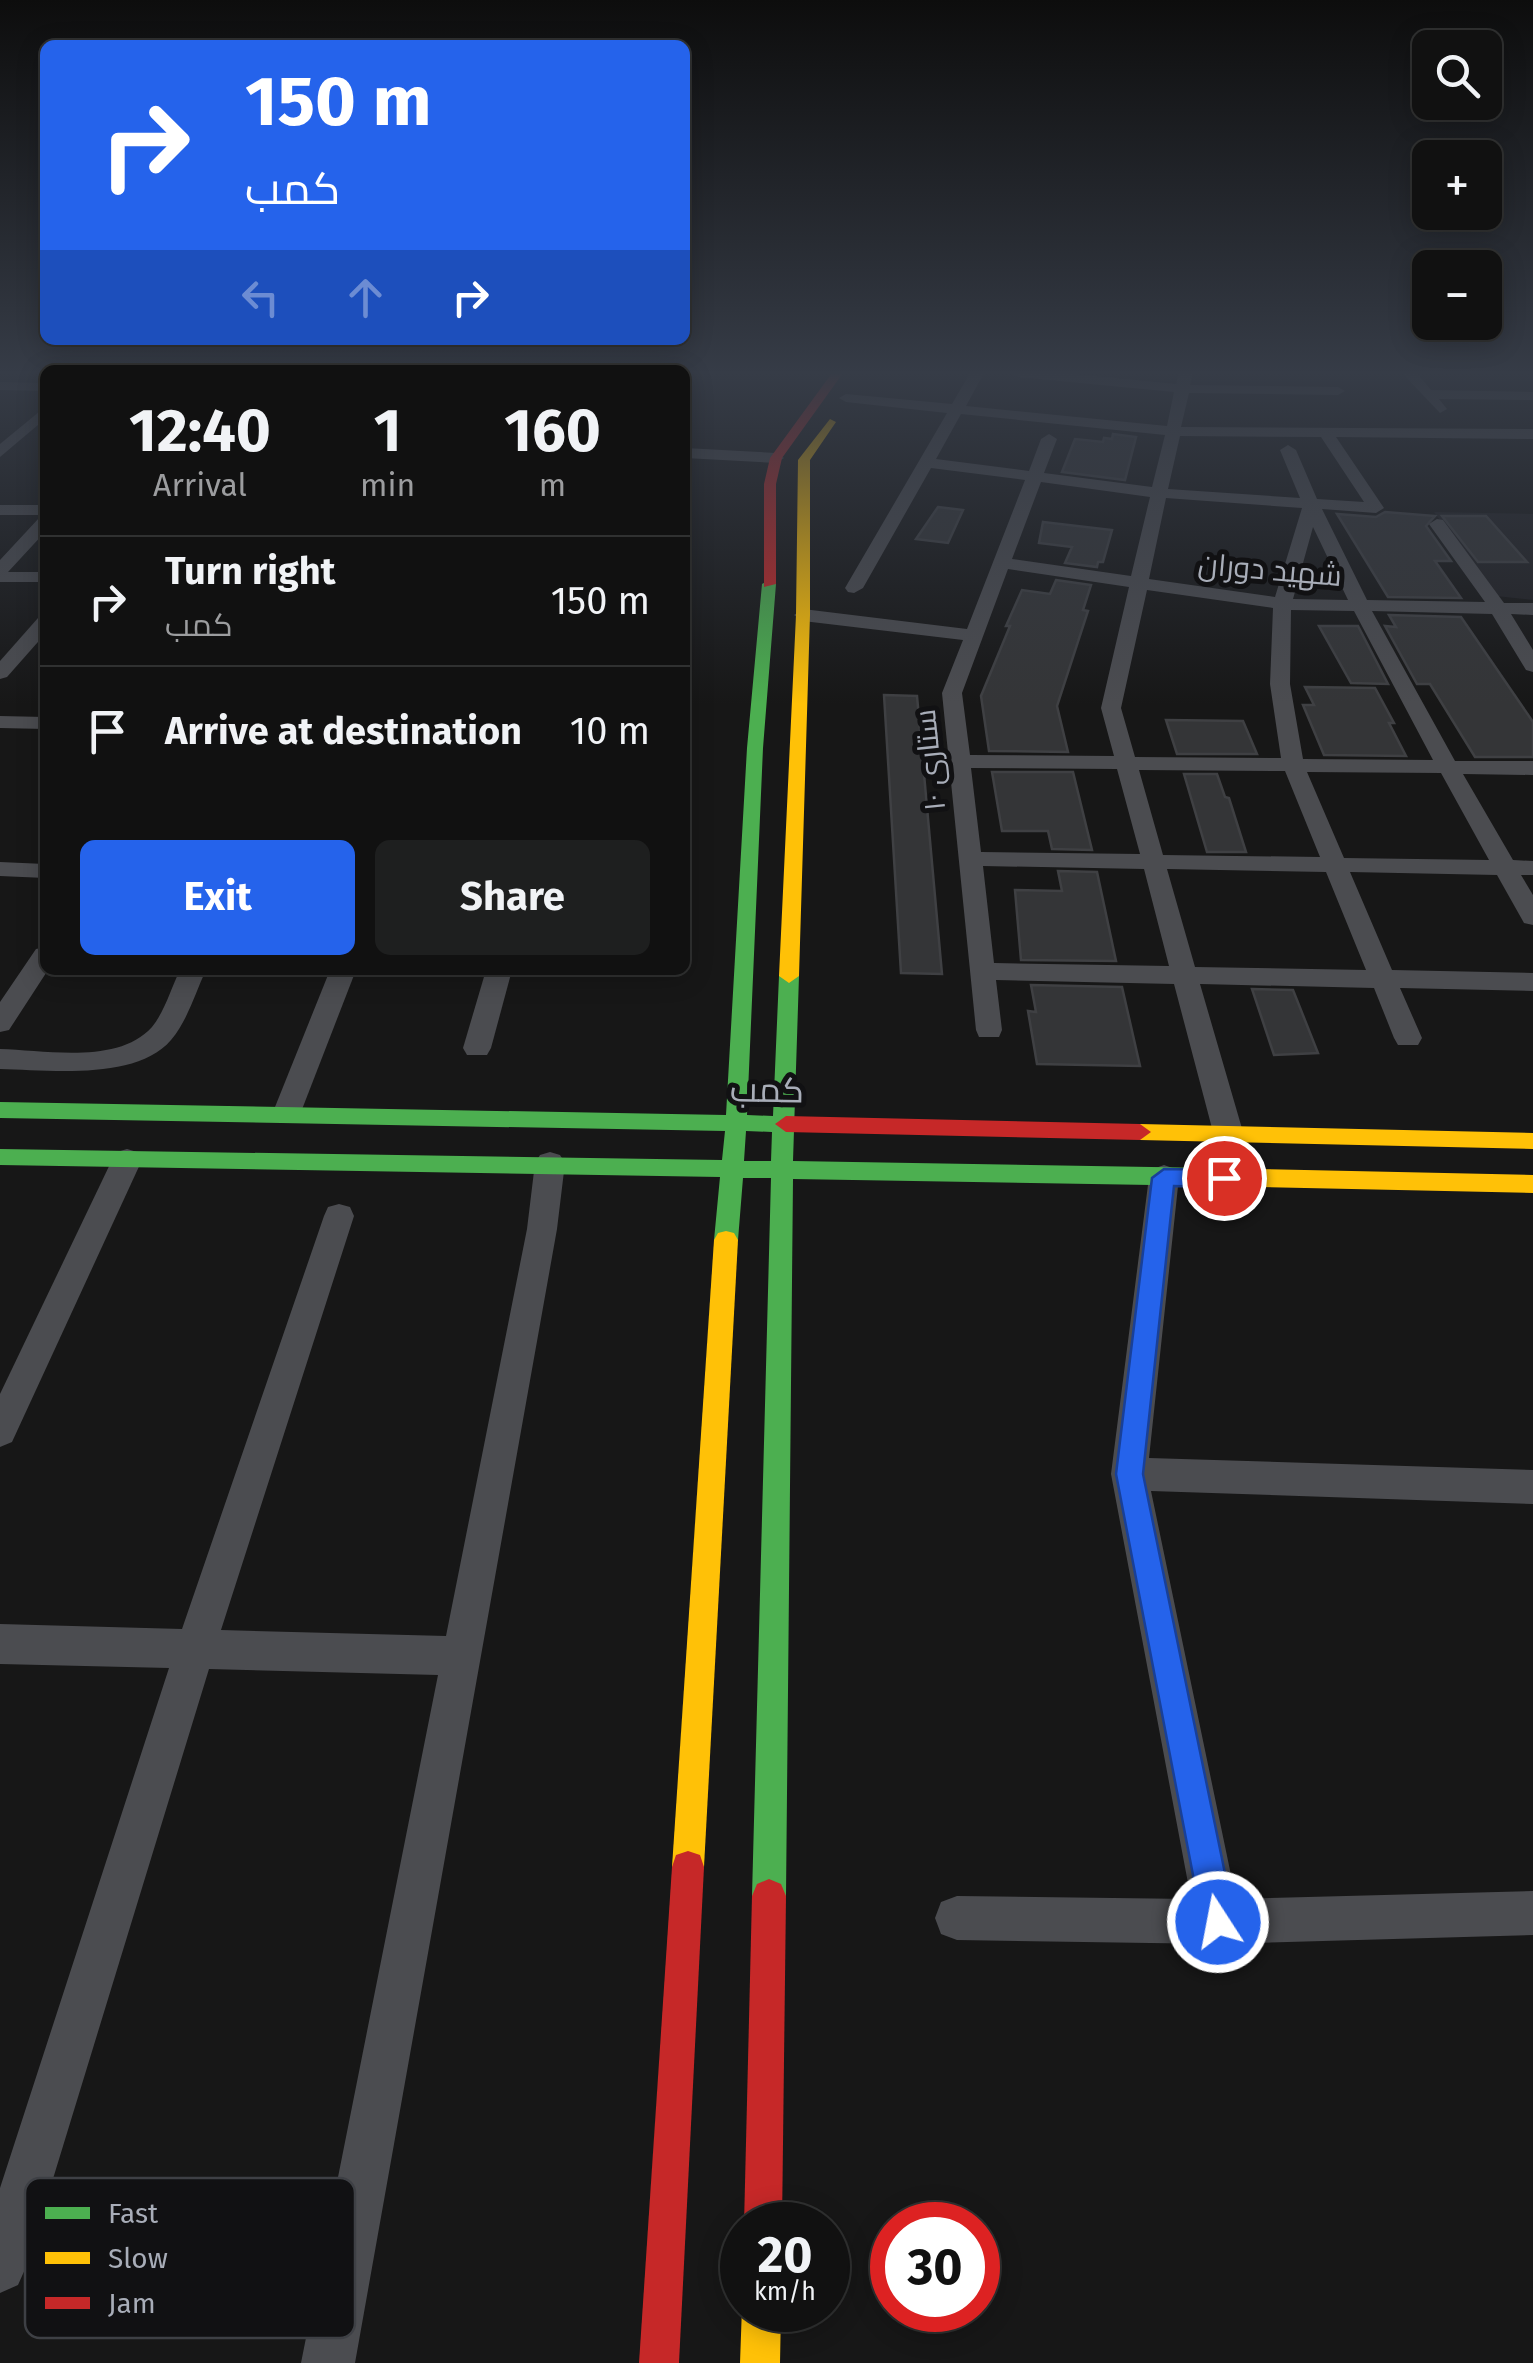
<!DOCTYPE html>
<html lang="en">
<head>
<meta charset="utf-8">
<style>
  body { margin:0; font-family:"Fira Sans",Cairo,sans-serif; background:#1e1f1f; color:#f1f3f6; height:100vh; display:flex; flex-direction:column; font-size:38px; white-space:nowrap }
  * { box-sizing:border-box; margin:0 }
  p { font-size:32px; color:#9c9d9f }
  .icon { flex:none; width:55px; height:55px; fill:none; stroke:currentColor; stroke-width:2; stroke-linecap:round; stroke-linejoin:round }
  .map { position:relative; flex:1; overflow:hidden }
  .details { position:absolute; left:40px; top:365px; width:650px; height:610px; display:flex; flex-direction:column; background:#111; border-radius:15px; box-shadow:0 5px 25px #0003,0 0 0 2px #303131 }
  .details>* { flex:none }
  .hud { position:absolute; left:40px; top:40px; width:650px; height:305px; border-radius:15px; box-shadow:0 5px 25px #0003,0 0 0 2px #303131; background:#2563eb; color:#fff; overflow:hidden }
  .fabs { position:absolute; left:1412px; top:30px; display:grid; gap:20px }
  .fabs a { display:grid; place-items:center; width:90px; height:90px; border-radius:15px; background:#111; box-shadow:0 5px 25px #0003,0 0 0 2px #303131; font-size:50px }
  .speed { position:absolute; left:720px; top:2202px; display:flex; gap:20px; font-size:50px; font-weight:700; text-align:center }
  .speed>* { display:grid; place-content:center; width:130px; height:130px; border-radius:50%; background:#111; box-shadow:0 5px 25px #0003,0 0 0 2px #303131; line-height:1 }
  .speed small { font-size:25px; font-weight:400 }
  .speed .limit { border:15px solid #d22; background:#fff; color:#111 }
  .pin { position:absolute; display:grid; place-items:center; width:85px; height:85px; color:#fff; margin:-42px; border:5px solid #fff; border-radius:50%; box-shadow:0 2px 10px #0007 }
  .me { position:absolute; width:110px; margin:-55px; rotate:349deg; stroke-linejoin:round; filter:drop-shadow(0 0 8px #0008) }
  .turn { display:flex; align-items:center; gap:35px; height:210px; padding:0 40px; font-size:45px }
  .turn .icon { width:130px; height:130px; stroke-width:2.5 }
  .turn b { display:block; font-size:70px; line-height:85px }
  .lanes { display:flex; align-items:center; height:95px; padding:0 40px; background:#0003; justify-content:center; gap:50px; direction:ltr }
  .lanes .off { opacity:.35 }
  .eta { display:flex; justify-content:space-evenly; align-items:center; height:170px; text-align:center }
  .eta b { font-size:60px; font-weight:700; line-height:70px }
  .primary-button { display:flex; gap:20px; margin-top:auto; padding:20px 40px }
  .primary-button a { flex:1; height:115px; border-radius:15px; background:#2563eb; color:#fff; font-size:40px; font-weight:700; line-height:115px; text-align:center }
  .primary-button a+a { background:#1e1f1f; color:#f1f3f6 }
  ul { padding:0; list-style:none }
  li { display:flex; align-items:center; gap:30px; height:130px; padding:0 40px; border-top:2px solid #303131 }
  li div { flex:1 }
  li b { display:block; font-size:38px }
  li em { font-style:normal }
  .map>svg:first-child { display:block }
  .built { fill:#212124 }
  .building { fill:#343537; stroke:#3f4043; stroke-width:2.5 }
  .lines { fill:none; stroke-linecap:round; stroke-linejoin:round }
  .street { fill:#4b4c50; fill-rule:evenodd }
  .fast { fill:#4caf50; fill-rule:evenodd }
  .slow { fill:#ffc107; fill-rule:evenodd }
  .jam { fill:#c62828; fill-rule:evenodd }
  .route { fill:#2563eb; stroke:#184099; stroke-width:2.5 }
  .labels { text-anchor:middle; stroke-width:10; stroke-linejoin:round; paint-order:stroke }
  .far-street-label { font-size:30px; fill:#a8adb8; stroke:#111113 }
  .street-label { font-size:35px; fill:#a8adb8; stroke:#111113 }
  .key { fill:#111113; stroke:#3e4045; stroke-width:2.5 }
  .key-label { font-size:28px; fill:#a8adb8 }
</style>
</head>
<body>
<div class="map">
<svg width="1533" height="2363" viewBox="0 0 1533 2363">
  <rect width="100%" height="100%" fill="#171717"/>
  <polygon class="built" points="1434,512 1533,514 1533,600 1496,596"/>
  <g class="building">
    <polygon points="1113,434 1136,437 1125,480 1062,472 1075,439 1103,442 1104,438 1112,439"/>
    <polygon points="938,507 963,510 948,543 916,539"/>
    <polygon points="1385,512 1435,516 1426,526 1451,561 1435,561 1461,598 1388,597 1337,514 1376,517"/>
    <polygon points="1442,516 1486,516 1527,562 1478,562"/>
    <polygon points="1043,522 1112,530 1103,562 1098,562 1097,567 1065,563 1072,547 1039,543"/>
    <polygon points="1056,580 1091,585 1083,610 1088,611 1057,706 1068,752 989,751 981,696 1010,626 1006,626 1022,590 1050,594"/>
    <polygon points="1389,615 1461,617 1533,722 1533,757 1475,757 1430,684 1417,684 1385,626 1396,627"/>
    <polygon points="1319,626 1358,626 1388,684 1351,683"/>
    <polygon points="1305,687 1375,688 1394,723 1389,723 1406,756 1324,755 1303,705 1314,705"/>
    <polygon points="884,695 917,696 942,974 901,973"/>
    <polygon points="1166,720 1243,721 1257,754 1177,754"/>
    <polygon points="992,772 1073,772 1092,850 1052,849 1048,831 1002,831"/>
    <polygon points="1184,774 1217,774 1225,797 1229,798 1246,852 1207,852"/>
    <polygon points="1058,871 1097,872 1116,961 1021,960 1015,890 1062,891"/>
    <polygon points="1031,985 1122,987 1140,1066 1037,1064 1028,1011 1036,1012"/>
    <polygon points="1252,989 1293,990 1318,1053 1274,1055"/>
  </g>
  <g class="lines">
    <g class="street">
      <path d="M970,373h14l-18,33 201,20 7,-34 -156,-15 -7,-4h54l111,11 3,-11h14l-3,12 148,2 7,4 -7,4 -149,-2 -8,34 352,2v10l-197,-2 48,71 -8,5 -54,-4 45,91 118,2 -56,-78 8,-5 6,1 61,83h29v12l-22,-1 22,36v22l-7,-2 -34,-56 -120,-3 83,150h78v14l-70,-1 50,86 20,1v14h-12l12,20v30l-9,-2 -27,-48 -147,-3 42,98 141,3v18l-133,-3 22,50 -4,7h-20l-4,-7 -20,-50 -174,-4 43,148 -5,8 -10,3 -10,-3 -5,-8 -39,-148 -178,-4 6,50 -3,7h-20l-3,-7 -34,-337 21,-53 -160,-19 -9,-6 9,-6 164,20 58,-149 -94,-12 -68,120 -9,5 -6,-1 -3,-4 102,-175 -101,-11 -7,-4 7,-4 106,10zM961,414l204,21 -13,52 -108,-14 13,-34 -8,-5 -8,5 -12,32 -93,-12zM1180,436l141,1 43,65 -47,-3 -21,-49 -8,-5 -8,5 20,48 -132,-9zM1041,482l109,15 -19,79 -119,-17zM1166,498l136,10 -27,89 -126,-18zM1313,527l35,73 -55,-1zM1008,569l121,18 -28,121 13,48 -144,-1 -8,-62zM1147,590l126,18 -3,76 11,74 -146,-1 -14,-49zM1291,610l63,1 79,149 -130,-1 -13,-75zM971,768l146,1 23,85 -159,-2zM1139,770l146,1 35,86 -157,-2zM1307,772l134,1 48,87 -145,-2zM983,866l161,3 25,97 -175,-3zM1167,869l159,3 40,98 -171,-3z"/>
      <polygon points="1402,373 1417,373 1431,390 1533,392 1533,400 1439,399 1447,409 1440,413"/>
      <polygon points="0,382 45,383 45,391 0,390"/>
      <polygon points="45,407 45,419 0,457 0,444"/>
      <polygon points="685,448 776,453 784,458 776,463 685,458"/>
      <rect x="0" y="505" width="45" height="10"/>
      <polygon points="45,517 45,532 8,572 45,572 45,582 0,582 0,560 39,518"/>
      <polygon points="45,616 45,634 7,677 0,679 0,661 38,618"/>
      <polygon points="0,716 45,717 45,729 0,728"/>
      <polygon points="0,862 45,864 45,878 0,876"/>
      <polygon points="45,947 45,970 48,970 9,1030 0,1032 0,1002 36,949"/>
      <path d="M180,970h26c-11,23 -18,50 -35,70 -35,41 -122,30 -171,29v-20c45,1 118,16 152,-22 13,-16 19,-39 28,-57z"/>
      <polygon points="330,970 356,970 301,1112 297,1120 287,1123 277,1120 273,1112"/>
      <polygon points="486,970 512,970 491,1048 487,1055 467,1055 463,1048"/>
      <polygon points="127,1149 137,1152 142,1160 12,1442 0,1447 0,1394 112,1160 117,1152"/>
      <polygon points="550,1152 560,1155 565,1163 557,1229 355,2363 301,2363 438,1675 209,1669 26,2267 18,2285 0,2293 0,2188 169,1668 0,1664 0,1624 182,1629 324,1216 328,1207 339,1204 350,1207 354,1216 221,1630 446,1636 527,1229 535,1163 540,1155"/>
      <polygon points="1164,1165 1175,1169 1179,1177 1149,1458 1533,1470 1533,1504 1151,1491 1236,1899 1533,1891 1533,1935 1218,1944 957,1940 941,1934 935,1918 941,1902 957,1896 1191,1899 1111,1474 1149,1177 1153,1169"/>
    </g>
    <path class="fast" d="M769,580l7,4 -13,164 -16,367 26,1 6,-140 10,-7 10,7 -6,185 419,7 8,3 3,6 -3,6 -8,3 -419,-7 -7,717 -5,12 -12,5 -12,-5 -5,-12 19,-718h-28l-5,62 -4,7h-16l-4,-7 6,-63 -720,-12v-16l722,11 3,-29 -725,-13v-16l726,13 21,-367 15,-164zM746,1131l26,1 -1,29h-27z"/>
    <g class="slow">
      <polygon points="830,419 836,422 810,460 810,615 799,976 789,983 779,976 796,615 798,460"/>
      <polygon points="1140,1124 1533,1133 1533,1149 1140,1140 1129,1132"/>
      <polygon points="1212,1168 1533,1175 1533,1193 1212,1186 1204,1183 1201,1177 1204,1171"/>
      <polygon points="726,1231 734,1233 738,1240 704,1867 700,1879 688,1883 676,1879 672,1867 714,1240 718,1233"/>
      <polygon points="742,2307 742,2310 781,2310 780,2363 740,2363"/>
    </g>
    <g class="jam">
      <polygon points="832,373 843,373 782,458 776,484 776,584 764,587 764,484 770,458"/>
      <polygon points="786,1116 1140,1124 1151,1132 1140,1140 786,1132 775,1124"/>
      <polygon points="688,1851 700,1855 704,1867 679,2363 639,2363 672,1867 676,1855"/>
      <polygon points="769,1879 781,1884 786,1896 782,2225 744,2225 752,1896 757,1884"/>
    </g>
  </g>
  <linearGradient id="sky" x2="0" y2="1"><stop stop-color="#0d0d0d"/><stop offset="0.53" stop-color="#363c47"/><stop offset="1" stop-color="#363c47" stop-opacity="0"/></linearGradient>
  <rect width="1533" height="704" fill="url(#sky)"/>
  <polygon class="route" points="1164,1169 1224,1170 1235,1178 1224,1187 1174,1186 1143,1474 1235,1922 1230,1934 1218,1939 1207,1934 1202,1922 1116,1474 1152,1178"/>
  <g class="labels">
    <g class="far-street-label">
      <text transform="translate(1270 570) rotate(5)" y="10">شهید دوران</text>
      <text transform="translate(930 760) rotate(-96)" y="10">ستاری ۱۰</text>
    </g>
    <g class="street-label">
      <text transform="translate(767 1090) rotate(1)" y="12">کمب</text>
    </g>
  </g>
  <rect x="25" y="2178" width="330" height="160" rx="15" class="key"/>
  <rect x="45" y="2207" width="45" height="12" fill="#4caf50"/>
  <rect x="45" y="2252" width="45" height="12" fill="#ffc107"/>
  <rect x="45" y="2297" width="45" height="12" fill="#c62828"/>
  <g class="key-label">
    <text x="108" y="2223">Fast</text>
    <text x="108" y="2268">Slow</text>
    <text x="108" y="2313">Jam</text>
  </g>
</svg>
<div class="fabs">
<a><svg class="icon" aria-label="search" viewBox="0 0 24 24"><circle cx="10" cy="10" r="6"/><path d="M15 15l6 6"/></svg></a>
<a>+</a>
<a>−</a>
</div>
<div class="speed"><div>20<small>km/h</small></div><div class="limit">30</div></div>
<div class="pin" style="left:1224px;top:1178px;background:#d93025"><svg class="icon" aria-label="arrive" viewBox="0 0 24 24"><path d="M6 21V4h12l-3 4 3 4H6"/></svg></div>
<svg class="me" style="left:1218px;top:1922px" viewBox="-20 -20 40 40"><circle r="17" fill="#2563eb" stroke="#fff" stroke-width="3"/><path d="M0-11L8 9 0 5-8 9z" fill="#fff"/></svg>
<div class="hud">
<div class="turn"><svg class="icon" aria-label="right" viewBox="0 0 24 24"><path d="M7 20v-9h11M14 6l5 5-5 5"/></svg><div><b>150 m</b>کمب</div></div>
<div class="lanes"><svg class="icon off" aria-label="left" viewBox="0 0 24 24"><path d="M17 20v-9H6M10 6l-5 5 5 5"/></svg><svg class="icon off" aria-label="ahead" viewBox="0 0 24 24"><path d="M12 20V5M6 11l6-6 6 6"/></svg><svg class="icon" aria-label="right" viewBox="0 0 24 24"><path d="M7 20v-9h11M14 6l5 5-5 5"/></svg></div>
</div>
<section class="details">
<div class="eta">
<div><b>12:40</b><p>Arrival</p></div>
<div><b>1</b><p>min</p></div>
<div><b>160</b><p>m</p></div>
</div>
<ul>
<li><svg class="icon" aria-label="right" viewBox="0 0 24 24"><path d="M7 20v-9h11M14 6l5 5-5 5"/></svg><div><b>Turn right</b><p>کمب</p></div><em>150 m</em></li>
<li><svg class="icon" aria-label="arrive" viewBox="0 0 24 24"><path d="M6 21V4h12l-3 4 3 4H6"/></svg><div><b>Arrive at destination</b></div><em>10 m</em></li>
</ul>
<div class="primary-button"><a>Exit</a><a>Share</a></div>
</section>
</div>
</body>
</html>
